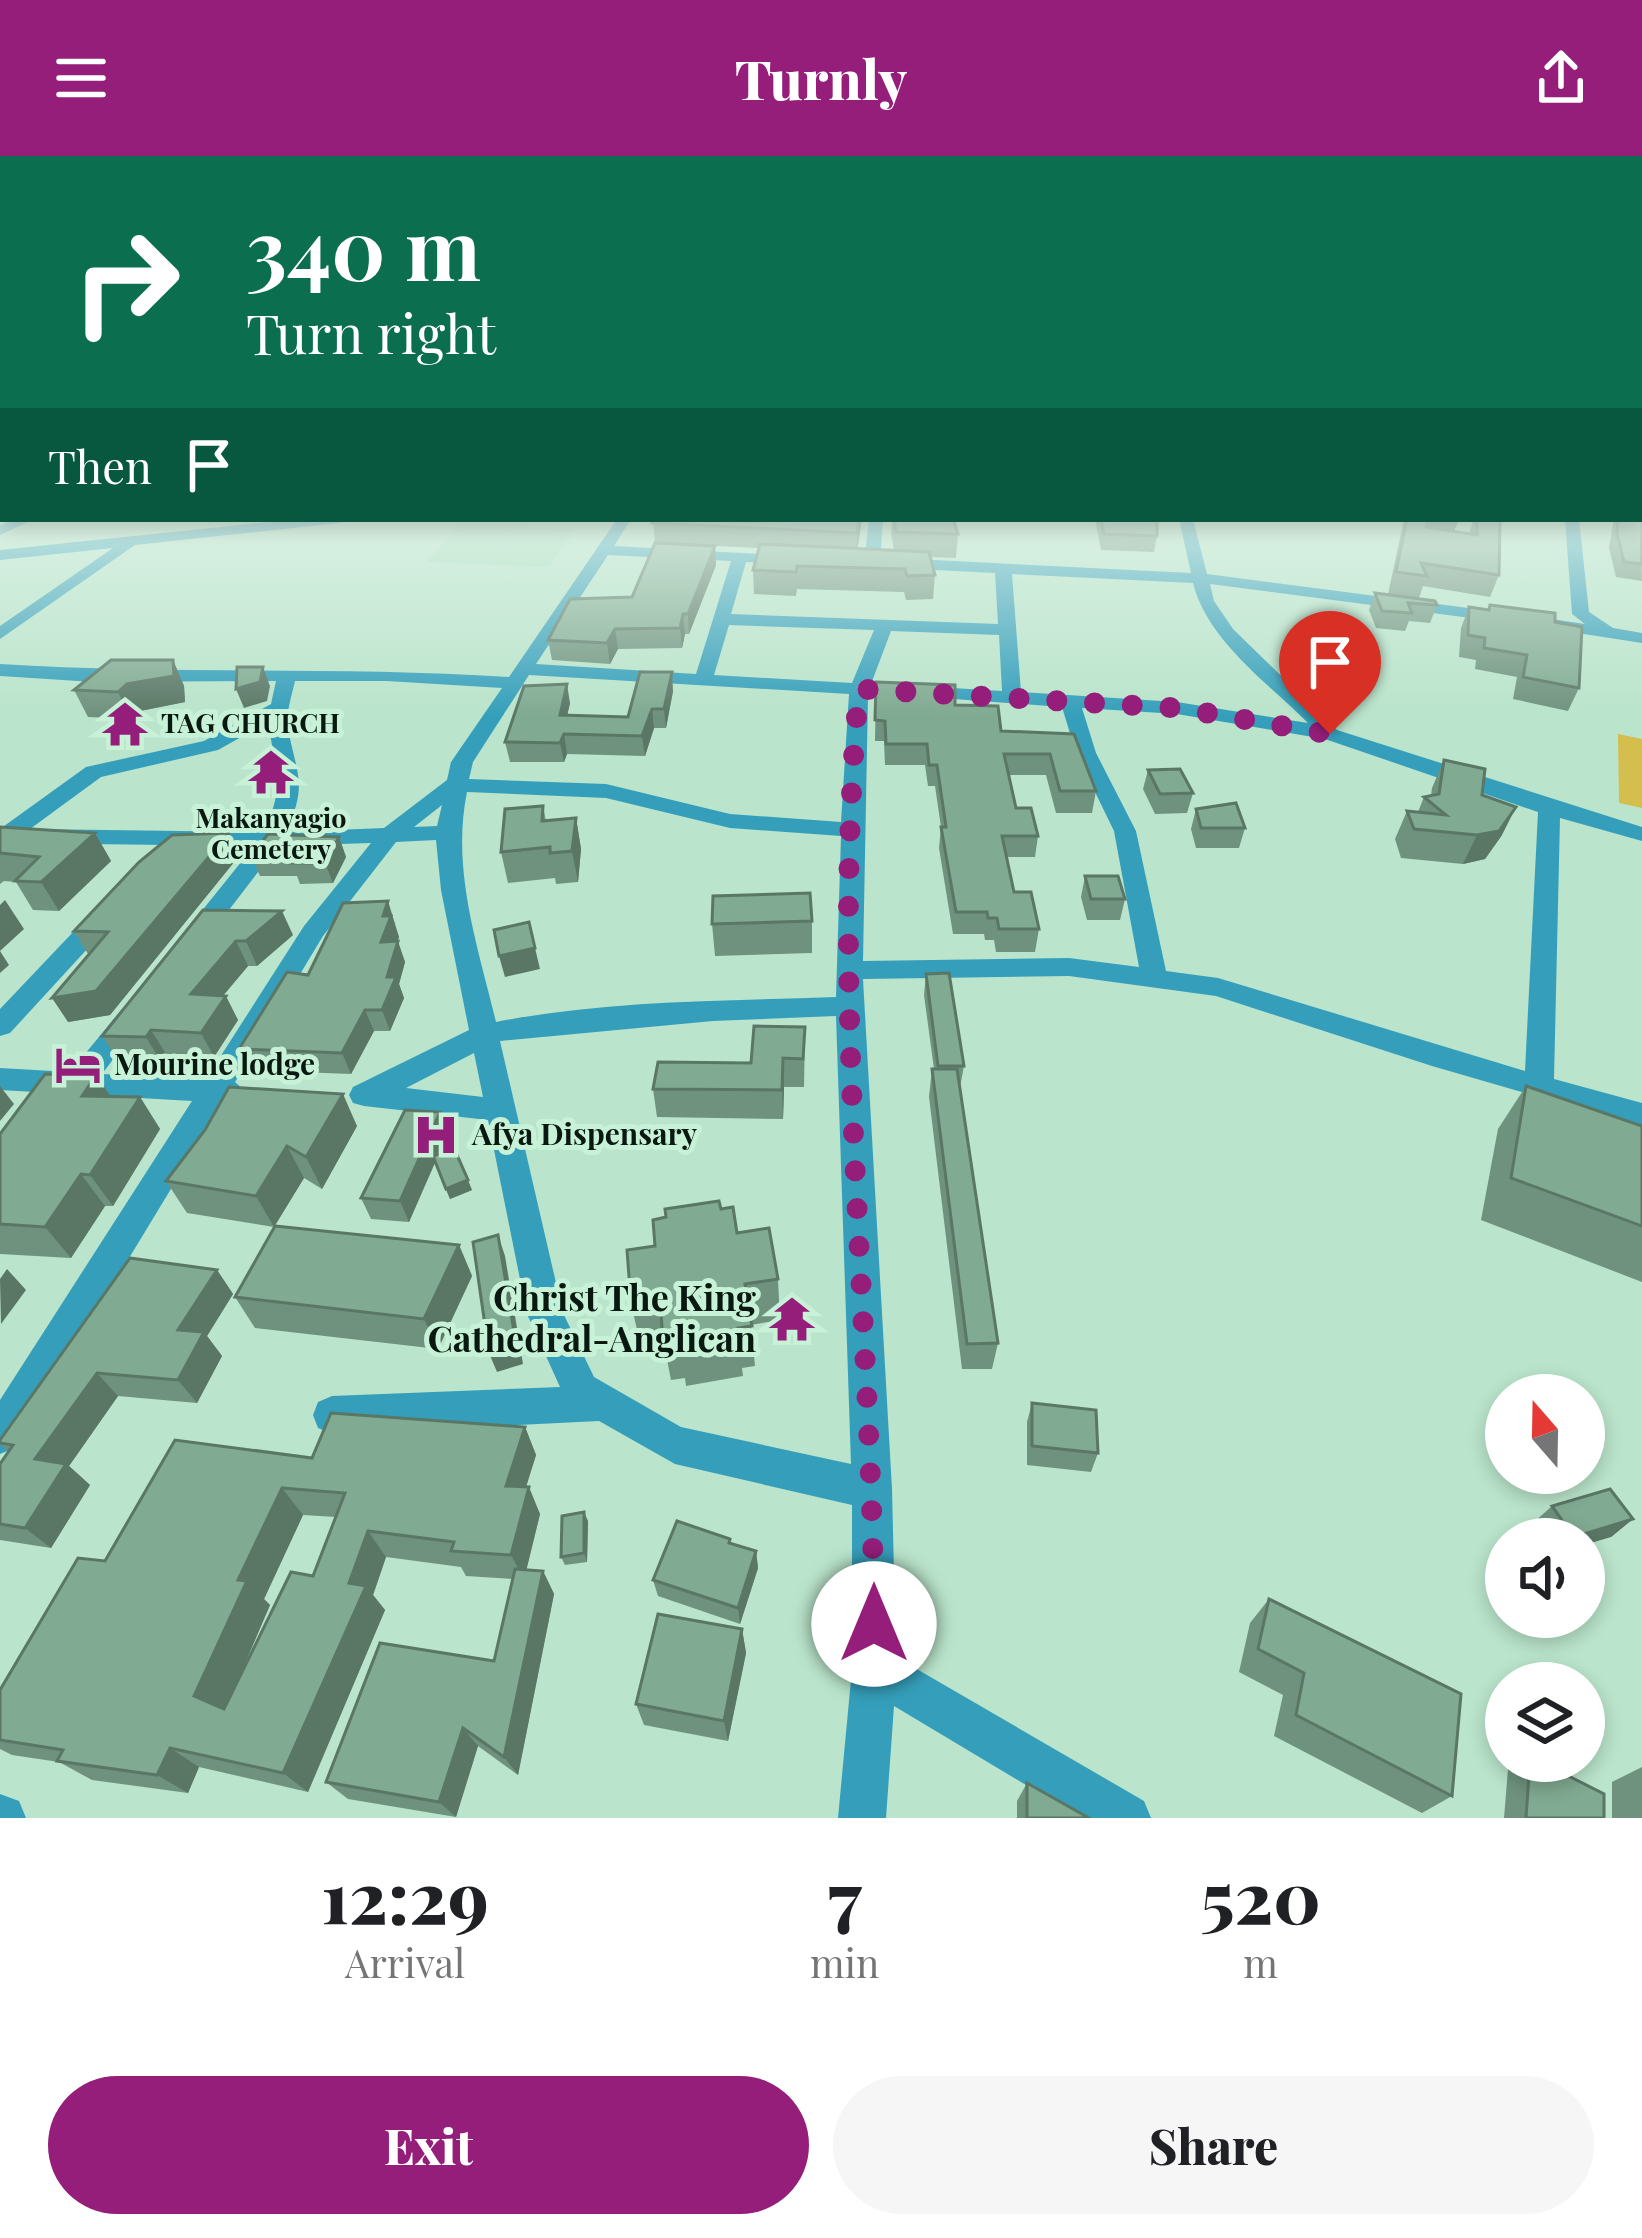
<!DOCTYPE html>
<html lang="en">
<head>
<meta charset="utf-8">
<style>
  body { margin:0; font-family:"Playfair Display",serif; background:#f6f6f6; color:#202124; height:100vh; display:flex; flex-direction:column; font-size:45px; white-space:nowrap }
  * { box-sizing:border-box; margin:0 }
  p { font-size:39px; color:#757577 }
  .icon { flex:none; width:66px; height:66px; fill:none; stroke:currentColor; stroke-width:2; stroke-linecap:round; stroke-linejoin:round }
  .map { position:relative; height:1662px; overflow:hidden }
  .panel { display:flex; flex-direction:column; background:#fff; flex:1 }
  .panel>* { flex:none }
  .guide { position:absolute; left:0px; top:0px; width:1644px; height:366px; box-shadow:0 6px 18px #0003; background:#0b6e4f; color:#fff; overflow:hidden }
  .needle { width:78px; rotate:340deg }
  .buttons { position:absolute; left:1485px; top:1218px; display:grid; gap:24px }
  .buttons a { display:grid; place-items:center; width:120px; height:120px; border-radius:50%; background:#fff; box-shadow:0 6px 18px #0003; font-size:60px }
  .pin { position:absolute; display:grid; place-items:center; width:102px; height:102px; color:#fff; margin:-123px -51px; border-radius:50% 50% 50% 0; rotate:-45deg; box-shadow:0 0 12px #0007 }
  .pin .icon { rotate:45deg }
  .me { position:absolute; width:132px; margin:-66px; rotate:0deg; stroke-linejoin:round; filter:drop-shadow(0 0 9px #0008) }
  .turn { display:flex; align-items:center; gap:42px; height:252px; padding:0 48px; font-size:54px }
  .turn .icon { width:156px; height:156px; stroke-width:2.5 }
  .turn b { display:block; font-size:84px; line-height:102px }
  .then { display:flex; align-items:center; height:114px; padding:0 48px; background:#0003; gap:24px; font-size:45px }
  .eta { display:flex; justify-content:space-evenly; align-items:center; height:204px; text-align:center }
  .eta b { font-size:72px; font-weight:800; line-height:84px }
  .button { display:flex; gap:24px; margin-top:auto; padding:24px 48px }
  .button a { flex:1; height:138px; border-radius:72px; background:#941e7a; color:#fff; font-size:48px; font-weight:800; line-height:138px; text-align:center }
  .button a+a { background:#f6f6f6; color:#202124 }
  header { display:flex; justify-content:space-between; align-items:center; height:156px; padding:0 48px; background:#941e7a; color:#fff; font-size:54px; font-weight:800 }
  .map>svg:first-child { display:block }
  .built { fill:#aaddbf }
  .green { fill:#d3be4e }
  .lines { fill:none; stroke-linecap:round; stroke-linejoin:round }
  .minor { fill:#359fbb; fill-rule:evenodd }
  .wall { fill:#6f927e; fill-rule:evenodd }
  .shaded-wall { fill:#5a7766 }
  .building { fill:#81aa92; stroke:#5a7766; stroke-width:3; fill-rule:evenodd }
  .route { stroke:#941e7a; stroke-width:21; stroke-dasharray:0 37.8 }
  .labels { text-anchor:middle; stroke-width:10; stroke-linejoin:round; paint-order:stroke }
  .far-poi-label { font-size:27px; font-weight:bold; fill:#091910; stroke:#c7f2d8; text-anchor:start }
  .poi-label { font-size:30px; font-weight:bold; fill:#091910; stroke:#c7f2d8; text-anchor:start }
  .near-poi-label { font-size:36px; font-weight:bold; fill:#091910; stroke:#c7f2d8; text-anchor:end }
</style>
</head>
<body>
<header><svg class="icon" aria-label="menu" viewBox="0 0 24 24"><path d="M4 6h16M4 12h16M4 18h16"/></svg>Turnly<svg class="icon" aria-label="share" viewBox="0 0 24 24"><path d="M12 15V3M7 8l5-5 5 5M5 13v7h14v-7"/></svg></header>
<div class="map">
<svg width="1642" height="1662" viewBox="0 0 1642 1662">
  <rect width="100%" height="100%" fill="#bae4cb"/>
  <polygon class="built" points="460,369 576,373 549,411 426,406"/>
  <polygon class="green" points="1618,578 1642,583 1642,652 1619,647"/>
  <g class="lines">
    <g class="minor">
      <polygon points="15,363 34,363 0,379 0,369"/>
      <polygon points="297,363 346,363 339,367 135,389 0,483 0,470 113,392 0,404 0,394"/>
      <path d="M617,363h14l-17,27 182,10 2,3 -8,5 -44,-2 -15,52 267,10 -3,-51 -100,-5 -8,-5 8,-5 296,15 -12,-54h14l14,55 300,39 3,4 -9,5 -291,-38 4,17 19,28 104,101 305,97v14l-82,-23 -6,261 88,24v24l-210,-61 -216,-70 -147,-20 -206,3 29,510 4,168 248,144 7,17h-70l-187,-112 -8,112h-48l14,-149v-164l-177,-41 -76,-43 -267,13 -14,-6 -5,-13 5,-13 14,-6 228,-9 -33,-73 -39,-194 -124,-14 -11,-3 -4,-8 4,-8 116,-57 -28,-140 -5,-50 -40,2 -73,94 -88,146 11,10 -4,8 -19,3 -209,345 -14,6v-54l192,-299 -192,-11v-22l70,4 52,-63 10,-3 14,10 -44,58 104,5 98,-153 67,-83 -93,3 -76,99h-18l-4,-6 4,-6 70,-87 -254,-3v-14l86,-62 118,-26 67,-37 5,-23 -182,1 -94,-6v-12c170,11 339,2 509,13zM608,399l123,6 -35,113 -160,-10zM1012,418l181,9c14,57 75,100 115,140l-131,-21 -156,-10zM729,469l145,5 -22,53 -138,-8zM891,475l108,4 3,56 -82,-5 -7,2v8l149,11 14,46 38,78 25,136 -70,-9 -206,3 5,-266 18,-5 -15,-6zM529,519l320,19 -8,128 -111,-8 -124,-30 -137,-5 4,-17zM295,525h92l115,7 -51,74 -4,18 -63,48 -98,4c22,-47 11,-57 2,-103 -3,-14 4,-34 7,-48zM1082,552l95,6 148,25 213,73 -13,259 -307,-93 -52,-7 -30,-140 -40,-78zM268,566c7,48 19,62 -5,110l-233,-3 71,-52 117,-27zM467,636l139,6 124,30 111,8 -5,161c-113,4 -230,3 -340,25 -18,-76 -45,-152 -29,-230zM442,649l-5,21 -23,1zM836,860l15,448 -170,-37 -87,-50 -31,-64 -63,-272 213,-20zM474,897l9,44 -77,-9z"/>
      <polygon points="869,363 883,363 880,407 872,412 864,407"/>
      <polygon points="1565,363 1579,363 1589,456 1613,472 1642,477 1642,487 1545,472 1536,467 1545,462 1585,468 1572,458"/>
      <polygon points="103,752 116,760 112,766 10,877 0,880 0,853 94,754"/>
      <polygon points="0,1638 19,1645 26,1662 0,1662"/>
    </g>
  </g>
  <g class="wall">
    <polygon points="653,363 862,363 857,393 894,394 891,377 892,363 953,363 958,378 956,402 930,401 935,419 933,443 906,444 904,436 797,433 796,440 754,438 753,414 759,392 715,390 716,409 689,478 685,478 682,492 618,493 610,508 552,504 548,484 632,441 655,387"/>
    <polygon points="1095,363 1157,363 1157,380 1154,396 1101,394"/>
    <polygon points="1404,363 1459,363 1454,375 1469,377 1474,363 1500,363 1499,419 1490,441 1423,430 1419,442 1388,438"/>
    <polygon points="1614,363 1641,363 1642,425 1616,421 1609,392"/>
    <polygon points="1375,437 1437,449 1430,467 1409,465 1405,475 1376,472 1369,454"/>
    <polygon points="1490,449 1555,466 1579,532 1568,555 1513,543 1517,521 1475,513 1476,504 1459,501 1461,472 1469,451 1487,454"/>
    <polygon points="173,504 184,530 185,546 140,555 131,563 88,561 74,534"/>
    <polygon points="876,526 955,549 1001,575 1074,578 1096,635 1092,657 1056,657 1046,619 1009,619 1016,652 1038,680 1035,701 1007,701 1014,736 1039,773 1035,796 996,796 994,784 985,784 984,778 953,778 939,692 941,671 935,630 928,630 925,609 885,609 884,585 875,585"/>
    <polygon points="673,535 666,572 654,572 645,600 567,598 564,606 510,606 505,586 570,547 567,559 628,561"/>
    <polygon points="1444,604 1482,639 1502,679 1485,703 1463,708 1401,702 1395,683 1407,655 1418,656 1424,641 1431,640 1432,632"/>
    <polygon points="1148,614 1193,637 1187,657 1155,658 1143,633"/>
    <polygon points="543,650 546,665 576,662 581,693 578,726 556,728 555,722 508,727 501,696"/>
    <polygon points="1196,653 1245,672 1239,692 1196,692 1191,673"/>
    <polygon points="0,671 95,677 111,705 59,755 33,754 16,726 4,725 0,728"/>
    <polygon points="229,677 239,700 110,859 68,866 88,798 74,775"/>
    <polygon points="339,681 346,701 333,727 300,728 297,720 260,720 251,700"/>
    <polygon points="1085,720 1125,743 1120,764 1087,764 1081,741"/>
    <polygon points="203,754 293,779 257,810 248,810 223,840 238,864 214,901 166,898 161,906 118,904 102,880"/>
    <polygon points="812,765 812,797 715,800 712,768"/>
    <polygon points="396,766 394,769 399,781 397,785 405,806 399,828 404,842 390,875 374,875 351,918 250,914 239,893"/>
    <polygon points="926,818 964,910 960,931 998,1187 992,1213 962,1213 929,941 932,913 934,913 924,839"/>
    <polygon points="805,871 804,931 784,931 783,963 657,961 653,933 751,907"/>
    <polygon points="1526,930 1642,970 1642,1126 1481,1064 1498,973"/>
    <polygon points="111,940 140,941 160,973 113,1050 105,1050 71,1102 0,1098 0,978"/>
    <polygon points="357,970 322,1033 304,1022 274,1071 187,1057 166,1025 205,974"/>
    <polygon points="448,977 439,997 472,1034 450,1043 435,1006 409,1066 371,1063 361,1042"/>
    <polygon points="721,1053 737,1077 778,1123 780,1164 751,1169 755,1210 742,1212 743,1220 686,1230 685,1222 671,1224 663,1183 640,1187 631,1147 666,1061"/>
    <polygon points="459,1089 472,1120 438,1193 255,1172 235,1141"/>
    <polygon points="217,1114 233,1138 207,1180 222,1200 197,1247 118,1240 69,1310 90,1329 51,1392 0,1384 0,1308 9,1296 0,1288 0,1284"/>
    <polygon points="1032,1247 1098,1297 1091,1316 1027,1309 1027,1266"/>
    <path d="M525,1271l11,28 -10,32 14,27 -14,56 17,1 11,23 -36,181 -40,-29 -22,71 -108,-18 -22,-17 168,-121 19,-82 -47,-3 -5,-9 -75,-10 -13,38 12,15 -77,182 -109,-25 -11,26 -96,-13 -33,-18 -47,-7 -12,-6v-59l105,-129 207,-103zM303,1359l33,2 -23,59 -78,111 35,-82 -6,-6z"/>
    <polygon points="1552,1350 1633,1363 1611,1381 1543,1383 1532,1368"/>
    <polygon points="588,1365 587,1406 565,1409 561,1401"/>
    <polygon points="731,1387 756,1395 758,1412 740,1468 658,1440 653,1424"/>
    <polygon points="1269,1443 1452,1640 1422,1657 1274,1580 1283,1539 1239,1516 1250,1467"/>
    <polygon points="742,1473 746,1497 728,1585 644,1569 636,1548"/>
    <polygon points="1522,1605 1539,1605 1604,1662 1504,1662 1508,1613"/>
    <polygon points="1642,1611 1642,1662 1612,1662 1612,1626"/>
    <polygon points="1027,1627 1089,1662 1017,1662 1017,1645"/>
  </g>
  <g class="shaded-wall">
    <polygon points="859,363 862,363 857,397 857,377"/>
    <polygon points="1428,363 1459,363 1453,378 1421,384"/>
    <polygon points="715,390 716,409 689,478 688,458"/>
    <polygon points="683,458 685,478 682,492 680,472"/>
    <polygon points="615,473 618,493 610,508 607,487"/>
    <polygon points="173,504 184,530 185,546 140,555 131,563 118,536 127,528"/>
    <polygon points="263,511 270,530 267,545 244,552 236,533"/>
    <polygon points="672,516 673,535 666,572 664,553"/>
    <polygon points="567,528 570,547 563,578 560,559"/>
    <polygon points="652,553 654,572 645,600 642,580"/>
    <polygon points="564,578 567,598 564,606 560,587"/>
    <polygon points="1516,651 1502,679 1485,703 1463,708 1477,679"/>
    <polygon points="576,662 581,693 578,726 572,695"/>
    <polygon points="95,677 111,705 59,755 41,726"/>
    <polygon points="229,677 239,700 110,859 68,866 52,842"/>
    <polygon points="339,681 346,701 333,727 325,707"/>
    <polygon points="5,744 24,773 0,795 0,749"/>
    <polygon points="388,745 399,781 389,807 381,786 383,760"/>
    <polygon points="282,755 293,779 257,810 246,785"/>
    <polygon points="236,785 248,810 204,862 191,838"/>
    <polygon points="398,785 405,806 399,828 404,842 390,875 382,854 387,821"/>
    <polygon points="535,792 540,813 505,821 499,800"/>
    <polygon points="0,795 9,809 0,817"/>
    <polygon points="226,840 238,864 214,901 201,877"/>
    <polygon points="365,854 374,875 351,918 342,897"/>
    <polygon points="151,874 166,898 161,906 146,881"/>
    <polygon points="783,902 784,931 783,963 782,934"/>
    <polygon points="96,919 118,951 82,940"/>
    <polygon points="0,930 14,948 0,965"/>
    <polygon points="343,938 357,970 322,1033 306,1001"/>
    <polygon points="140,941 160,973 113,1050 90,1019"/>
    <polygon points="440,956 448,977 409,1066 400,1045"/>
    <polygon points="287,990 304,1022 274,1071 256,1040"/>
    <polygon points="81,1018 105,1050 71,1102 45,1071"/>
    <polygon points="468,1024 472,1034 450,1043 446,1033"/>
    <polygon points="498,1079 505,1100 523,1208 497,1216 489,1197"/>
    <polygon points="459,1089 472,1120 438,1193 424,1163"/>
    <polygon points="7,1113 26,1134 1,1168 0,1123"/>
    <polygon points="217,1114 233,1138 207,1180 222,1200 197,1247 178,1224 178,1174"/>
    <polygon points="97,1217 118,1240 69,1310 90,1329 51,1392 25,1372 35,1303"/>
    <polygon points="525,1271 536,1299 518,1356 506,1330"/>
    <polygon points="529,1331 540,1358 524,1424 511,1399"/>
    <polygon points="282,1332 303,1359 264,1443 270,1449 222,1561 194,1540 238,1424"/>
    <polygon points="584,1356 588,1365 587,1406 584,1397"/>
    <polygon points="1633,1363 1611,1381 1584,1389 1584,1383 1571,1383"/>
    <polygon points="368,1375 386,1401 373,1439 385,1454 308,1636 283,1617"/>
    <polygon points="756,1395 758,1412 740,1468 738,1452"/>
    <polygon points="543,1415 554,1438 518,1619 504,1601"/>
    <polygon points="742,1473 746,1497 728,1585 724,1565"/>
    <polygon points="463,1572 478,1590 456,1661 439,1646"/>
    <polygon points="170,1592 199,1611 188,1637 157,1619"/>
  </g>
  <g class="building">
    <polygon points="1641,359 1642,408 1624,406 1617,377 1618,363 1641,363"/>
    <polygon points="653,363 859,363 857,377 652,367"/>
    <polygon points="894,363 953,363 958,378 896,376"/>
    <polygon points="1101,363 1157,363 1157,380 1104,378"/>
    <polygon points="1407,363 1428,363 1426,371 1477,379 1477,363 1500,363 1499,419 1421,407 1427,420 1396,416"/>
    <polygon points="655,387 715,390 688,458 683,458 680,472 615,473 607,487 548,484 570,443 632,441"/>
    <polygon points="760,388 929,396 935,419 907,420 905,413 797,410 796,416 753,414"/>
    <polygon points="1375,437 1435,445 1437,449 1408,447 1412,457 1382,455"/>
    <polygon points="1490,449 1555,457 1555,466 1582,471 1579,532 1523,521 1527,499 1484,492 1485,482 1468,479 1469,451 1489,454"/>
    <polygon points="111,504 173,504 174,520 127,528 118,536 74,534"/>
    <polygon points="237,511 263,511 260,526 236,533"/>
    <polygon points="640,516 672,516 664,553 652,553 642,580 564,578 560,587 505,586 524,530 567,528 560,559 628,561"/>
    <polygon points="876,526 955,529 955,549 998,550 1001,575 1074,578 1096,635 1060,635 1050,598 1004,598 1016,652 1031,652 1038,680 1002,680 1014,736 1031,736 1039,773 999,773 997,762 988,762 987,756 956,756 941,671 946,671 937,609 929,609 927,588 886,588 885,565 875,564"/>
    <polygon points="1444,604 1485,613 1482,639 1516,651 1499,675 1477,679 1414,673 1407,655 1446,659 1424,641 1439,638"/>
    <polygon points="1180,613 1193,637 1160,638 1148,614"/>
    <polygon points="1236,647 1245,672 1201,672 1196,653"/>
    <polygon points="543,650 542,665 576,662 572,695 550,697 550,691 501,696 505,653"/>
    <polygon points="0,671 95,677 41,726 15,725 39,701 0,697"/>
    <polygon points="229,677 96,835 52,842 108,776 74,775 139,706 172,679"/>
    <polygon points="268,678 339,681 325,707 291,707 295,699 251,700"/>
    <polygon points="1085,720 1118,720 1125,743 1091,743"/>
    <polygon points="810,737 812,765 712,768 713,740"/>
    <polygon points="388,745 383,760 391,760 381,786 398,785 387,821 396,821 382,854 365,854 342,897 239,893 287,816 308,819 343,747"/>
    <polygon points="203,754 282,755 246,785 236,785 191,838 226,840 201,877 151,874 146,881 102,880"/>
    <polygon points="529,766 535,792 499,800 494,774"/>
    <polygon points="949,817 964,910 938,910 926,818"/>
    <polygon points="754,870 805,871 803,903 783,902 782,934 653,933 658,906 751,907"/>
    <polygon points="932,913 957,913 998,1187 967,1188"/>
    <polygon points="45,918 96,919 82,940 140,941 90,1019 81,1018 45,1071 0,1068 0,978"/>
    <polygon points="1526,930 1642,970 1642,1070 1511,1022"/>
    <polygon points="229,931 343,938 306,1001 287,990 256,1040 166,1025 205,974"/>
    <polygon points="405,954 440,956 400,1045 361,1042"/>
    <polygon points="454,992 468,1024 446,1033 433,1000"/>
    <polygon points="719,1045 721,1053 733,1051 737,1077 769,1072 778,1123 745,1128 752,1170 738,1172 739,1181 679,1190 678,1183 663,1185 660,1142 631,1147 627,1094 655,1090 653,1064 666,1061 665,1053"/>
    <polygon points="275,1070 459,1089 424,1163 235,1141"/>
    <polygon points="498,1079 516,1188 489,1197 473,1086"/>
    <polygon points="130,1102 217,1114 178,1174 204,1176 178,1224 97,1217 35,1303 66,1308 25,1372 0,1368 0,1308 13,1289 0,1287 0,1284"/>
    <polygon points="1032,1247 1096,1254 1098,1297 1032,1290"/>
    <path d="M331,1257l194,14 -19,59 23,1 -18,68 -60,-4 3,-9 -86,-11 -19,52 17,3 -83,187 -113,-25 -13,27 -100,-14 6,-11 -63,-10v-50l78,-132 27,3 70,-121 137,18zM282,1332l63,5 -32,83 -22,-4 -67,137 -30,-13 53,-115 -9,-1z"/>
    <polygon points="1610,1333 1633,1363 1574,1381 1552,1350"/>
    <polygon points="584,1356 584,1397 561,1401 562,1360"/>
    <polygon points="677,1365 730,1383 729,1387 756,1395 738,1452 653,1424"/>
    <polygon points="515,1413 543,1415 504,1601 463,1572 439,1646 326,1626 380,1487 494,1505"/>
    <polygon points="1269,1443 1461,1538 1452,1640 1296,1559 1304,1517 1258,1493"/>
    <polygon points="658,1458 742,1473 724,1565 636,1548"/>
    <polygon points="1530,1605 1539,1605 1604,1638 1604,1662 1526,1662"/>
    <polygon points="1027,1627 1089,1662 1027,1662"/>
  </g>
  <linearGradient id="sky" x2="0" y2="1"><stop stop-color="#88acf0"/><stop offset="0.58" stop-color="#e0f3e8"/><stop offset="1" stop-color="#e0f3e8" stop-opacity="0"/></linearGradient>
  <rect width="1642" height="560" fill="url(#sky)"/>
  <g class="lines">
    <path class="route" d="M874,1468c-2,-311 -45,-625 -15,-935l319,19 152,26"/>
  </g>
  <defs>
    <g id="temple-bare" transform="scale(3.6)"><path d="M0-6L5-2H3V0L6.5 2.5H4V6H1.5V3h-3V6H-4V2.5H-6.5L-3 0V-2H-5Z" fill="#941e7a" stroke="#c7f2d8" stroke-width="2.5" paint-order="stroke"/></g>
    <g id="hotel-bare" transform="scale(3.6)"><path d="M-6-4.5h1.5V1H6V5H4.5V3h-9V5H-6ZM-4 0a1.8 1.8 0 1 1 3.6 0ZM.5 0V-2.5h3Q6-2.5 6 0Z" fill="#941e7a" stroke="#c7f2d8" stroke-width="2.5" paint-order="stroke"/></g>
    <g id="hospital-bare" transform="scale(3.6)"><path d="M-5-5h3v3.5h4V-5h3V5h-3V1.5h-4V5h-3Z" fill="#941e7a" stroke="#c7f2d8" stroke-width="2.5" paint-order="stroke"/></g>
  </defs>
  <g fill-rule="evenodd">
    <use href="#temple-bare" x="125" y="568"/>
    <use href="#temple-bare" x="271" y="616"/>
    <use href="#hotel-bare" x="78" y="909"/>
    <use href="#hospital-bare" x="436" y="979"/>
    <use href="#temple-bare" x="792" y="1163"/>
  </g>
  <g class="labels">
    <g class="far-poi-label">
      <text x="161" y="577">TAG CHURCH</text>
      <text x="271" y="672" text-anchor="middle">Makanyagio<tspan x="271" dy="31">Cemetery</tspan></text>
    </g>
    <g class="poi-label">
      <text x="114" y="919">Mourine lodge</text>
      <text x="472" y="989">Afya Dispensary</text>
    </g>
    <g class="near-poi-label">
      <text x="756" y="1155">Christ The King<tspan x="756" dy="41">Cathedral-Anglican</tspan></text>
    </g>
  </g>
</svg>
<div class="buttons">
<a><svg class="needle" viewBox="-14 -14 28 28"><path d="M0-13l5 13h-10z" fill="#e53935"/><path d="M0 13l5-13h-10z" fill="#757577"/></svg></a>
<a><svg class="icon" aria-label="sound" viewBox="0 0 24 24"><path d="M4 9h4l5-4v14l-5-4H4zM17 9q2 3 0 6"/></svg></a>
<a><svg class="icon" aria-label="layers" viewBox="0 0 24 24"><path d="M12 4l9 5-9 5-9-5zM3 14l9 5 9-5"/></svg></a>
</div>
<div class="pin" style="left:1330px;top:578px;background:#d93025"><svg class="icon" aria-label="arrive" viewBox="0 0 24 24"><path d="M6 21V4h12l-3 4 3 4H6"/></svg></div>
<svg class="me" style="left:874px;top:1468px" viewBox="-20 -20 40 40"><circle r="19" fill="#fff"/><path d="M0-13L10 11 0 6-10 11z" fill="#941e7a"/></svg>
<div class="guide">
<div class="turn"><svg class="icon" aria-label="right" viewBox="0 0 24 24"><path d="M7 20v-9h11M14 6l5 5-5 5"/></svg><div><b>340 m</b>Turn right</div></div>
<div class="then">Then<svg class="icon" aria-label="arrive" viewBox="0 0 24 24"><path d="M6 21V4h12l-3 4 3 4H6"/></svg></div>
</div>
</div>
<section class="panel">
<div class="eta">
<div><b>12:29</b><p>Arrival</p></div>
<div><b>7</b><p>min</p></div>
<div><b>520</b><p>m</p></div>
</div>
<div class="button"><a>Exit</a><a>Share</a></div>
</section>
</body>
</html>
